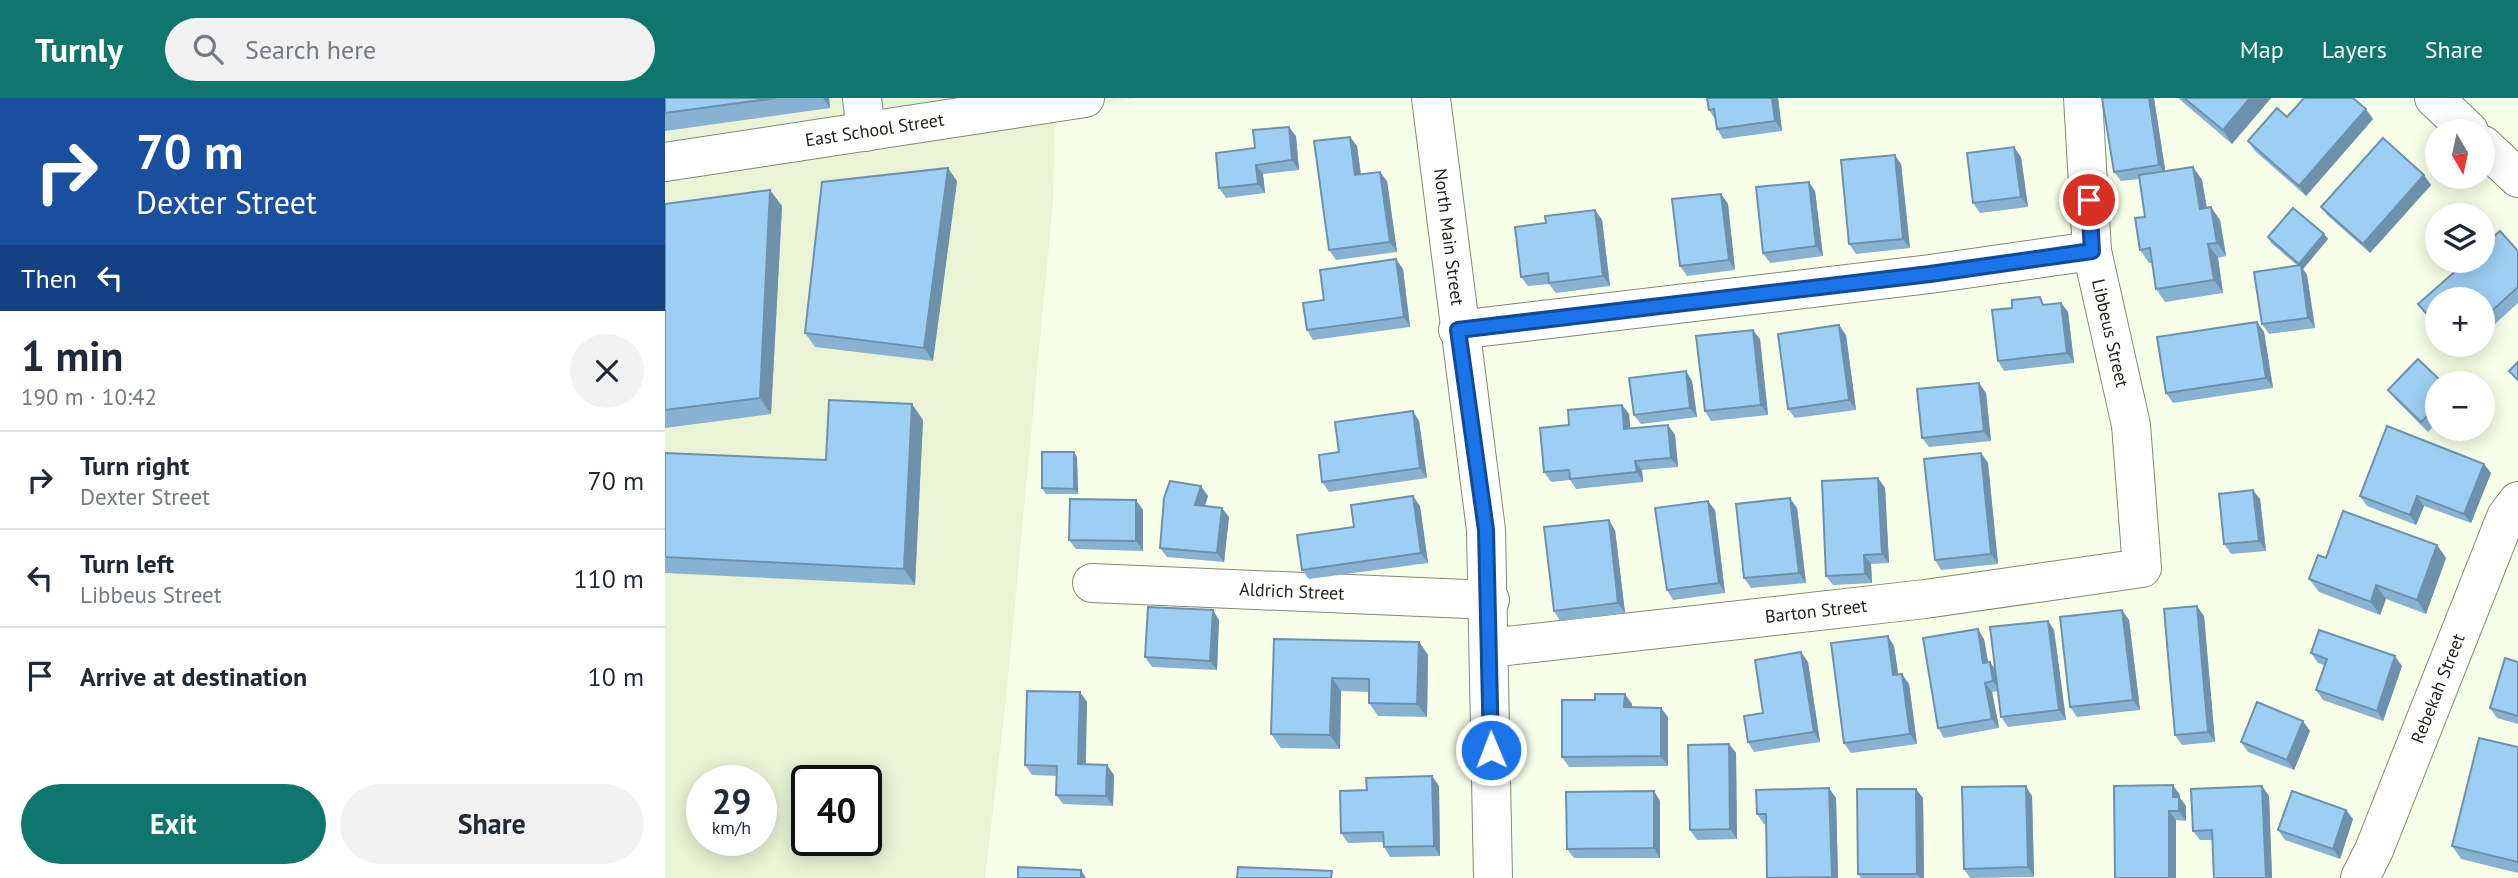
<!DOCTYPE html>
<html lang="en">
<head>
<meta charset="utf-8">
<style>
  body { margin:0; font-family:"PT Sans",sans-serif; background:#f2f2f3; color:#1f2937; height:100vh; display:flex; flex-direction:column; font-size:26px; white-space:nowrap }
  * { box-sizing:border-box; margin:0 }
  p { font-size:23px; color:#747a83 }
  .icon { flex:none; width:38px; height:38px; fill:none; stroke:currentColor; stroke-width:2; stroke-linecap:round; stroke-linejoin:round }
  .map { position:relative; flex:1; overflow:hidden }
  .panel { display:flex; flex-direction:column; background:#fff; width:665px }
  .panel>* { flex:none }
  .top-card { background:#1a4fa0; color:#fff; overflow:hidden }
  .needle { width:46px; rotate:171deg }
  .tools { position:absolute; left:1760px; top:21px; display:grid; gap:14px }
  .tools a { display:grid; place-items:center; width:70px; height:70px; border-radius:50%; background:#fff; box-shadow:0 4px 18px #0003; font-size:35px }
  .speed { position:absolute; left:21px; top:667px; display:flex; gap:14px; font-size:35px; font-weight:700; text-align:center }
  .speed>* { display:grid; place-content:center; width:91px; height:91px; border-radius:50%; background:#fff; box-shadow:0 4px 18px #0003; line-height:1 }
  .speed small { font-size:18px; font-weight:400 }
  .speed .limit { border:4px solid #111; border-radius:10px; background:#fff; color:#111 }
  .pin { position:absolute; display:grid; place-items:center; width:60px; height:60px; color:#fff; margin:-30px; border:4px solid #fff; border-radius:50%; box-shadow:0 2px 7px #0007 }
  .me { position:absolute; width:77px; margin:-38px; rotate:359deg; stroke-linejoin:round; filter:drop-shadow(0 0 5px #0008) }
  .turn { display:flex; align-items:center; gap:24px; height:147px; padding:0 21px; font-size:32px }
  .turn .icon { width:91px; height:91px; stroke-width:2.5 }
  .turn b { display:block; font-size:49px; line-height:60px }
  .then { display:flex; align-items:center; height:66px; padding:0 21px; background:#0003; gap:14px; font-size:26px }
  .round { display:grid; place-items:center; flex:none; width:74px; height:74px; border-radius:37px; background:#f2f2f3 }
  .summary { display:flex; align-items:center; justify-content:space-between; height:119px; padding:0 21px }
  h1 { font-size:42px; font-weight:600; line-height:52px }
  .primary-button { display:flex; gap:14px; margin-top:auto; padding:14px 21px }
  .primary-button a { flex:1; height:80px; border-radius:42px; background:#0f766e; color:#fff; font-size:28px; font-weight:600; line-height:80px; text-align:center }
  .primary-button a+a { background:#f2f2f3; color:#1f2937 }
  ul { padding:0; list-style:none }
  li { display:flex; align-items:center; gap:21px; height:98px; padding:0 21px; border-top:2px solid #e0e1e3 }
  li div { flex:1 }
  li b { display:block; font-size:26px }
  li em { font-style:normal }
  header { display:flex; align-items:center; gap:42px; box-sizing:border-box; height:98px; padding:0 35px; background:#0f766e; color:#fff }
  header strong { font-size:33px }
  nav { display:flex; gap:38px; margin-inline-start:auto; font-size:24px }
  .search { width:490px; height:63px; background:#f2f2f3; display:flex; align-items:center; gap:18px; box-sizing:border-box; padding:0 24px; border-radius:38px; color:#747a83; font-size:26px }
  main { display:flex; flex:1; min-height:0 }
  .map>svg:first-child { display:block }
  .built { fill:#eaf3d5; fill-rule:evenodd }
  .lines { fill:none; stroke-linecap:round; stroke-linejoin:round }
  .minor-casing { stroke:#838974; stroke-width:40 }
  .minor { stroke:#fff; stroke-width:38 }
  .wall { fill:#87b2d2 }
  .shaded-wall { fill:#6e91ab }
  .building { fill:#9dcff4; stroke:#6e91ab; stroke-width:2 }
  .route-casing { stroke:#114b97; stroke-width:18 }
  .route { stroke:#1a73e8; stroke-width:12 }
  .labels { text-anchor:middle; stroke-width:6; stroke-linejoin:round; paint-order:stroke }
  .street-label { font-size:18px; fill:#23251d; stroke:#fff }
</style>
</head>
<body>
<header>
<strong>Turnly</strong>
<div class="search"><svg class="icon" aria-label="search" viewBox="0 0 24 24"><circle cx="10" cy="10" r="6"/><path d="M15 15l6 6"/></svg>Search here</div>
<nav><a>Map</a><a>Layers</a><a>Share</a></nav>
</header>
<main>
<section class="panel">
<div class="top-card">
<div class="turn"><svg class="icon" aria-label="right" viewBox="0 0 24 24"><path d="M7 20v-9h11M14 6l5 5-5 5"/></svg><div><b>70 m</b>Dexter Street</div></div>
<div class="then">Then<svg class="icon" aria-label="left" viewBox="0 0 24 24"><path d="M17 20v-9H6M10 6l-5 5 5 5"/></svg></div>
</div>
<div class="summary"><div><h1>1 min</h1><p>190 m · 10:42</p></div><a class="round"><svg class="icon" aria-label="close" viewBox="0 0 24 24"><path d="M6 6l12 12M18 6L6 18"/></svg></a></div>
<ul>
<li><svg class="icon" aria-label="right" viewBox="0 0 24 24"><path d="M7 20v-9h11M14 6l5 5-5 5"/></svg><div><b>Turn right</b><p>Dexter Street</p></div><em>70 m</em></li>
<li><svg class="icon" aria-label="left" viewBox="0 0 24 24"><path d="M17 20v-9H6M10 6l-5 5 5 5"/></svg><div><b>Turn left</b><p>Libbeus Street</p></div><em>110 m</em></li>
<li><svg class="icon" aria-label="arrive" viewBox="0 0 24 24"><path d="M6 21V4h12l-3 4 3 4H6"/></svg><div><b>Arrive at destination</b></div><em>10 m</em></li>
</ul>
<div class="primary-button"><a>Exit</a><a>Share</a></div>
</section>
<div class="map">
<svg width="1853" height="780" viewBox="0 0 1853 780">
  <rect width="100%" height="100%" fill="#f8ffe8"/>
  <path class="built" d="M0,0h471l-81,12 -2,92 -47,497 -21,179h-320zM37,682h59v60h-59zM142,682h59v60h-59z"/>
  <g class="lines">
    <g class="minor-casing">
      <g id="minor">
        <polyline points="197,0 201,34"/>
        <path id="s1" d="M766,0l55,432 7,348"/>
        <polyline points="1769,0 1804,33"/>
        <polyline points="1818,47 1853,80"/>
        <path id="s2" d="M0,64l420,-64"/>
        <polyline points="793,232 1265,176 1427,153"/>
        <path id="s3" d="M427,485l398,17"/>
        <path id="s4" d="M824,550l436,-49 217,-31 -11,-143 -39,-174 -9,-153"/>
        <path id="s5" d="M1695,780l14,-28 132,-333 12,-16"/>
      </g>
    </g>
    <use href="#minor" class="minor"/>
  </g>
  <g class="wall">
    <polygon points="0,0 164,0 165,10 0,33"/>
    <polygon points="1113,0 1117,33 1058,41 1052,31 1050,21 1044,12"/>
    <polygon points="1437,0 1489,0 1500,73 1528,69 1537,82 1542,110 1555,122 1561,158 1553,160 1558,195 1500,204 1491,191 1487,165 1484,165 1475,152 1480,119 1474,81 1456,83 1449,74"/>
    <polygon points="1513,0 1606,0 1567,46"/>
    <polygon points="1622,19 1708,21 1641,98 1590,53 1583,43"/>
    <polygon points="631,38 634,72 598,76 600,95 561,100 554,90 590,50"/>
    <polygon points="685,39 692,48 696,76 722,83 732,154 671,162 664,152"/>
    <polygon points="1356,59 1363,109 1315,115 1308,105"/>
    <polygon points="1236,66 1245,150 1191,156 1184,146"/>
    <polygon points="1759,77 1766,87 1705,155 1663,118 1656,109"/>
    <polygon points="292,83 268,263 150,249 140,235"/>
    <polygon points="1150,93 1158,158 1105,165 1098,155"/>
    <polygon points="1056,96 1063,106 1070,172 1022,178 1015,168"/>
    <polygon points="0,106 117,108 106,316 0,330"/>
    <polygon points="930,112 937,122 945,188 891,195 884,186 863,188 856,179 881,125"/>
    <polygon points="1659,136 1663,141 1638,171 1642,177 1650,230 1604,236 1597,226 1633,168 1606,145 1603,139"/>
    <polygon points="1853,153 1853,205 1818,237 1818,201 1773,201 1773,230 1760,216 1753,206"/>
    <polygon points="738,171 745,229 648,242 642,232 659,202"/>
    <polygon points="1396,205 1403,214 1409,265 1339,273 1333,263 1380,207"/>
    <polygon points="1592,224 1599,234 1608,290 1508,305 1501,295"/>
    <polygon points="1181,237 1191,312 1130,320 1123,311"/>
    <polygon points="1095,241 1103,317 1046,323 1040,313"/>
    <polygon points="1788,247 1807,247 1796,256"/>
    <polygon points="1027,283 1032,319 976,326 969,317"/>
    <polygon points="1773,285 1773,324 1763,334 1730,301 1723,292"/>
    <polygon points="1321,295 1326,343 1264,349 1257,340"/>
    <polygon points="957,307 964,316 965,330 1010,337 1013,369 977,372 978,384 911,391 905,382 886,384 879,374 904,327"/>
    <polygon points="258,322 250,487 0,475 0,355 161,362"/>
    <polygon points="754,323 762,380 664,394 657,384 674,354"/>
    <polygon points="1316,355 1323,365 1333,466 1276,472 1270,462"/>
    <polygon points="412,359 413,396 381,396 377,390"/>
    <polygon points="1819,366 1826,375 1806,425 1759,408 1751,427 1702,408 1695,398"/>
    <polygon points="1213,380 1220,390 1224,465 1206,466 1207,485 1168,487 1161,478"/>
    <polygon points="543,398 540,408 564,419 559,464 502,459 495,450"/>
    <polygon points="1595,401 1601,453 1566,456 1559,446"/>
    <polygon points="755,408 763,465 644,481 637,472 689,429"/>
    <polygon points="1132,410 1141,485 1086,490 1079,480"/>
    <polygon points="478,412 478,453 411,451 404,442"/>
    <polygon points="1050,412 1060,495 1008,502 1002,492"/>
    <polygon points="950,432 960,515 895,523 889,513"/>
    <polygon points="1772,447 1781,460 1761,516 1721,501 1715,517 1654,494 1644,481 1661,460"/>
    <polygon points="1539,518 1550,644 1517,647 1510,637"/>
    <polygon points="554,522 552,572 487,569 480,559"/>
    <polygon points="1464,522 1475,612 1412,619 1405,609"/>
    <polygon points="1383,523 1389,532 1401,622 1343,629 1336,619 1333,593 1327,594 1334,630 1279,640 1273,630 1319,541 1323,564 1330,571"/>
    <polygon points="609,541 754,544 763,557 762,619 713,618 704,605 704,594 676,593 675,651 616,650 606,636"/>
    <polygon points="1229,548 1233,577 1244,586 1252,646 1186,655 1179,645"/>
    <polygon points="1646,555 1737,568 1718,623 1658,602 1651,592 1659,567 1653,565"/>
    <polygon points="1143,564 1155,644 1089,654 1083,644 1098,615"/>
    <polygon points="1853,564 1853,626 1832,620 1825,610"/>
    <polygon points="422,604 421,666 449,677 448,708 398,706 391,697 392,678 367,677 360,667"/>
    <polygon points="967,606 967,609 1003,619 1003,668 904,669 897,659"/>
    <polygon points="1645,633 1629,672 1583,654 1576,644"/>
    <polygon points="1064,646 1071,655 1072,741 1032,742 1025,732"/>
    <polygon points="1853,649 1853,775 1796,761 1787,748"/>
    <polygon points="767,678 774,688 775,758 725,759 719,749 718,744 683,745 676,735 702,692"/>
    <polygon points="1449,688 1515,697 1515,700 1521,708 1521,723 1511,722"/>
    <polygon points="1597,688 1604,698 1607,780 1549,780 1548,742 1535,742 1528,733"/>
    <polygon points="1367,698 1369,779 1305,780 1299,771"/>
    <polygon points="1171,700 1173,780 1102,780 1101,726 1099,726 1092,716"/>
    <polygon points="1258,700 1259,780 1196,780 1193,776"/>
    <polygon points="995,703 995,760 909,760 902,751"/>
    <polygon points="1681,712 1688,721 1675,761 1620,742 1613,732"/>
  </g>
  <g class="shaded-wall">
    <polygon points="158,0 164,0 165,10"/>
    <polygon points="1107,0 1113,0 1117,33 1110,23"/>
    <polygon points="1484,0 1489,0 1501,77 1494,67"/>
    <polygon points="1585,0 1606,0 1567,46 1558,32"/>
    <polygon points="1701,11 1708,21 1641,98 1634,88"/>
    <polygon points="624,29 631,38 634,72 627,62"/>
    <polygon points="685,39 692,48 697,87 690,77"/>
    <polygon points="1349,49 1356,59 1363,109 1356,99"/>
    <polygon points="1230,57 1236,66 1245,150 1238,141"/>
    <polygon points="591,67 598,76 600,95 593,86"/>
    <polygon points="1528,69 1537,82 1544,124 1535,111"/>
    <polygon points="283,70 292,83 268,263 259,250"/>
    <polygon points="715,74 722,83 732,154 725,144"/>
    <polygon points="1759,77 1766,87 1705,155 1698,146"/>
    <polygon points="1144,84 1150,93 1158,158 1151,148"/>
    <polygon points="105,92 117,108 106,316 95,300"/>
    <polygon points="1056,96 1063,106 1070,172 1064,162"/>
    <polygon points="1546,109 1555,122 1561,158 1552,145"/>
    <polygon points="930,112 937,122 945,188 938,178"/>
    <polygon points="1659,136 1663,141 1638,171 1642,177 1650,230 1643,220 1636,169 1634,166"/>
    <polygon points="1543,146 1553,160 1558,195 1549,182"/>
    <polygon points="731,161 738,171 745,229 739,219"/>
    <polygon points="1396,205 1403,214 1409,265 1402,255"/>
    <polygon points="1592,224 1599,234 1608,290 1601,280"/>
    <polygon points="1174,227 1181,237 1191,312 1184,302"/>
    <polygon points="1088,232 1095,241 1103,317 1096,307"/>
    <polygon points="1021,273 1027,283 1032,319 1025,310"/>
    <polygon points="1314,285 1321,295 1326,343 1319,333"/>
    <polygon points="247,306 258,322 250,487 239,471"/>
    <polygon points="957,307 964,316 966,340 959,331"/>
    <polygon points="748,313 754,323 762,380 755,370"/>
    <polygon points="1003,327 1010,337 1013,369 1006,360"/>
    <polygon points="409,354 412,359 413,396 409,391"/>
    <polygon points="1316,355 1323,365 1333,466 1326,456"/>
    <polygon points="970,363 977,372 978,384 972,374"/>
    <polygon points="1819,366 1826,375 1806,425 1799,416"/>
    <polygon points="1213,380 1220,390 1224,465 1217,456"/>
    <polygon points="536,388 543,398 537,416 530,407"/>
    <polygon points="1588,392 1595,401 1601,453 1594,443"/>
    <polygon points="748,398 755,408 763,465 756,455"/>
    <polygon points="1752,398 1759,408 1751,427 1745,417"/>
    <polygon points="1125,400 1132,410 1141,485 1134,475"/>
    <polygon points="471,402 478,412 478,453 471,443"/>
    <polygon points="1043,403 1050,412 1060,495 1054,485"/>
    <polygon points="557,410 564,419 559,464 552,455"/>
    <polygon points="944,422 950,432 960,515 953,505"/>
    <polygon points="1772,447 1781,460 1761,516 1752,502"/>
    <polygon points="1199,457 1206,466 1207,485 1200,476"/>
    <polygon points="1711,487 1721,501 1715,517 1706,504"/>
    <polygon points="1532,508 1539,518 1550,644 1543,634"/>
    <polygon points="548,512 554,522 552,572 545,563"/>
    <polygon points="1457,512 1464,522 1475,612 1468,602"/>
    <polygon points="1383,523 1389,532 1401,622 1394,612"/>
    <polygon points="1313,531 1319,541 1325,575 1318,565"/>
    <polygon points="1223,538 1229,548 1235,587 1228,577"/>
    <polygon points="754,544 763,557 762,619 752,606"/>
    <polygon points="1136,554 1143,564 1155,644 1149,634"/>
    <polygon points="1730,558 1737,568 1718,623 1712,613"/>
    <polygon points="1325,564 1332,574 1335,593 1328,583"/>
    <polygon points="1237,576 1244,586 1252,646 1245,636"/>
    <polygon points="667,580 676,593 675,651 665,637"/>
    <polygon points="1320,585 1327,594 1334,630 1327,621"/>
    <polygon points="415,594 422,604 420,676 413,666"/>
    <polygon points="960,596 967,606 966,619 959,609"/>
    <polygon points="996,610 1003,619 1003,668 996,658"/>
    <polygon points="1638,623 1645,633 1629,672 1622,662"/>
    <polygon points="1064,646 1071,655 1072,741 1065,731"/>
    <polygon points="442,667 449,677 448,708 441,698"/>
    <polygon points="767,678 774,688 775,758 769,748"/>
    <polygon points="1508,687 1515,697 1515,700 1521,708 1521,723 1514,713 1508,699"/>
    <polygon points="1361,688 1367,698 1369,779 1363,769"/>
    <polygon points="1597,688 1604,698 1607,780 1601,780"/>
    <polygon points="1164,690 1171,700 1173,780 1168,780 1167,779"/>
    <polygon points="1251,691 1258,700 1259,780 1255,780 1252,776"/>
    <polygon points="989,693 995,703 995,760 989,750"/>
    <polygon points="1681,712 1688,721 1675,761 1668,751"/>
    <polygon points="1504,713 1511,722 1511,780 1504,780"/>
    <polygon points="416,772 421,780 416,780"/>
  </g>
  <g class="building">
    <polygon points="0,0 111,0 0,15"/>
    <polygon points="1042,0 1107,0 1110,23 1052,31 1049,11 1044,12"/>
    <polygon points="1437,0 1484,0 1494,67 1449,74"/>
    <polygon points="1519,0 1585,0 1558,32"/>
    <polygon points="1639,0 1688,0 1701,11 1634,88 1583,43 1612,10 1622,19"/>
    <polygon points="624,29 627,62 591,67 593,86 554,90 551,55 590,50 588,32"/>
    <polygon points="685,39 690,77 715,74 725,144 664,152 649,43"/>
    <polygon points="1718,40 1759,77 1698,146 1656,109"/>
    <polygon points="1349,49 1356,99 1308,105 1302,55"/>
    <polygon points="1230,57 1238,141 1184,146 1176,62"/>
    <polygon points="1528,69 1535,111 1546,109 1552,145 1543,146 1549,182 1491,191 1485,150 1475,152 1470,120 1480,119 1474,77"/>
    <polygon points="283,70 259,250 140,235 157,84"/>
    <polygon points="1144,84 1151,148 1098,155 1091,89"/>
    <polygon points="105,92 95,300 0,312 0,106"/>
    <polygon points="1056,96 1064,162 1015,168 1007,101"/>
    <polygon points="1628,110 1659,136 1634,166 1603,139"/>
    <polygon points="930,112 938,178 884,185 883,175 856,179 850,129 881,125 880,118"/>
    <polygon points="1835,133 1853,153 1853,189 1818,221 1818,201 1773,201 1773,228 1753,206 1802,163 1818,163 1818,148"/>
    <polygon points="731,161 739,219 642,232 638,205 659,202 655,172"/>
    <polygon points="1636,167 1643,220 1597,226 1589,174"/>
    <polygon points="1375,199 1378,207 1396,205 1402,255 1333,263 1327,212 1347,210 1347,202"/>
    <polygon points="1592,224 1601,280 1501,295 1492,239"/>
    <polygon points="1174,227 1184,302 1123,311 1113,236"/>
    <polygon points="1088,232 1096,307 1040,313 1031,238"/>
    <polygon points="1753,261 1778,285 1773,285 1773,308 1756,324 1723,292"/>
    <polygon points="1853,264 1853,282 1844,273"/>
    <polygon points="1021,273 1025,310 969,317 964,280"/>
    <polygon points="1314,285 1319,333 1257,340 1252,291"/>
    <polygon points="164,302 247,306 239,471 0,459 0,355 161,362"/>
    <polygon points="957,307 959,331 1003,327 1006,360 970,363 972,374 905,381 904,372 879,374 875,330 904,327 903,312"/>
    <polygon points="748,313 755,370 657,384 654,357 674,354 670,324"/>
    <polygon points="1722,328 1819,366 1799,416 1752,398 1745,417 1695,398"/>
    <polygon points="377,354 409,354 409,391 377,390"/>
    <polygon points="1316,355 1326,456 1270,462 1259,361"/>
    <polygon points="1213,380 1217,456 1199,457 1200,476 1161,478 1157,383"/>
    <polygon points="505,383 536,388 530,407 557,410 552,455 495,450 499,400"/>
    <polygon points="1588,392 1594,443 1559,446 1554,396"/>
    <polygon points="748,398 756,455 637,472 632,437 689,429 686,407"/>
    <polygon points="1125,400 1134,475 1079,480 1071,406"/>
    <polygon points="405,401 471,402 471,443 404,442"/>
    <polygon points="1043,403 1054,485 1002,492 990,410"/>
    <polygon points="1678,413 1772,447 1752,502 1711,487 1706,504 1644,481 1653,457 1661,460"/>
    <polygon points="944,422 953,505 889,513 879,429"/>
    <polygon points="1532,508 1543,634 1510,637 1499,511"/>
    <polygon points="483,509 548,512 545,563 480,559"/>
    <polygon points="1457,512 1468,602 1405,609 1395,519"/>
    <polygon points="1383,523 1394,612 1336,619 1325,529"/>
    <polygon points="1313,531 1318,565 1325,564 1328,583 1320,585 1327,621 1273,630 1258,540"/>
    <polygon points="1654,532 1730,558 1712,613 1651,592 1662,561 1646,555"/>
    <polygon points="1223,538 1228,577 1237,576 1245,636 1179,645 1166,545"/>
    <polygon points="609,541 754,544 752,606 704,605 704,581 667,580 665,637 606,636"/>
    <polygon points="1136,554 1149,634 1083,644 1079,618 1098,615 1090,562"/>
    <polygon points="1840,560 1853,564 1853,618 1825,610"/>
    <polygon points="362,593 415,594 413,666 442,667 441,698 391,697 392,668 360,667"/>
    <polygon points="930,596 960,596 959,609 996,610 996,658 897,659 897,602 930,602"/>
    <polygon points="1592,604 1638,623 1622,662 1576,644"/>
    <polygon points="1814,640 1853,649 1853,764 1787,748"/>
    <polygon points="1064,646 1065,731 1025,732 1023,647"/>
    <polygon points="767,678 769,748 719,749 718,734 676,735 675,693 702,692 701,680"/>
    <polygon points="1508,687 1508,699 1514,699 1514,713 1504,713 1504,780 1450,780 1449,688"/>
    <polygon points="1361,688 1363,769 1299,771 1297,689"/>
    <polygon points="1597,688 1601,780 1549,780 1547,732 1528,733 1526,691"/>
    <polygon points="1164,690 1167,779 1102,780 1101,716 1092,716 1091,692"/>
    <polygon points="1192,691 1251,691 1252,776 1193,776"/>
    <polygon points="989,693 989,750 902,751 901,694"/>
    <polygon points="1627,693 1681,712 1668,751 1613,732"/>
    <polygon points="353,769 416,772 416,780 353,780"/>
    <polygon points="573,769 667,773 666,780 572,780"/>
  </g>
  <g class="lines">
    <g class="route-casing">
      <polyline id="route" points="826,652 821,432 793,232 1265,176 1427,153 1424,102"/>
    </g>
    <use href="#route" class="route"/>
  </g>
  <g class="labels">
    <g class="street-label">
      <text dy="6" stroke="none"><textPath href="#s2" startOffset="212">East School Street</textPath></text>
      <text dy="6" stroke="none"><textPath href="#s1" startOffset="140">North Main Street</textPath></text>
      <text transform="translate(1445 235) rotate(77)" y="6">Libbeus Street</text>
      <text dy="6" stroke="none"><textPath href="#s3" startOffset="200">Aldrich Street</textPath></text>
      <text dy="6" stroke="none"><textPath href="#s4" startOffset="329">Barton Street</textPath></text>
      <text dy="6" stroke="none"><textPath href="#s5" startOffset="205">Rebekah Street</textPath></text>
    </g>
  </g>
</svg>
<div class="tools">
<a><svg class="needle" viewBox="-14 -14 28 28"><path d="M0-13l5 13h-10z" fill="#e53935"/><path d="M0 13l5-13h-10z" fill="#747a83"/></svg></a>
<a><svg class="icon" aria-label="layers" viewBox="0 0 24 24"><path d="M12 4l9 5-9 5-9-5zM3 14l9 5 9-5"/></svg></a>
<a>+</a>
<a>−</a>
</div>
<div class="speed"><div>29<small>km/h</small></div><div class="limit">40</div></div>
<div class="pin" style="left:1424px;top:102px;background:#d93025"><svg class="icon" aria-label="arrive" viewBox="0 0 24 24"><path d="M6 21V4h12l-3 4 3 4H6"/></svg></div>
<svg class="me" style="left:826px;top:652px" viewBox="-20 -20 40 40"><circle r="17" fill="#1a73e8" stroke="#fff" stroke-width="3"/><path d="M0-11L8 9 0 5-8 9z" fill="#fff"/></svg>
</div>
</main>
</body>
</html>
